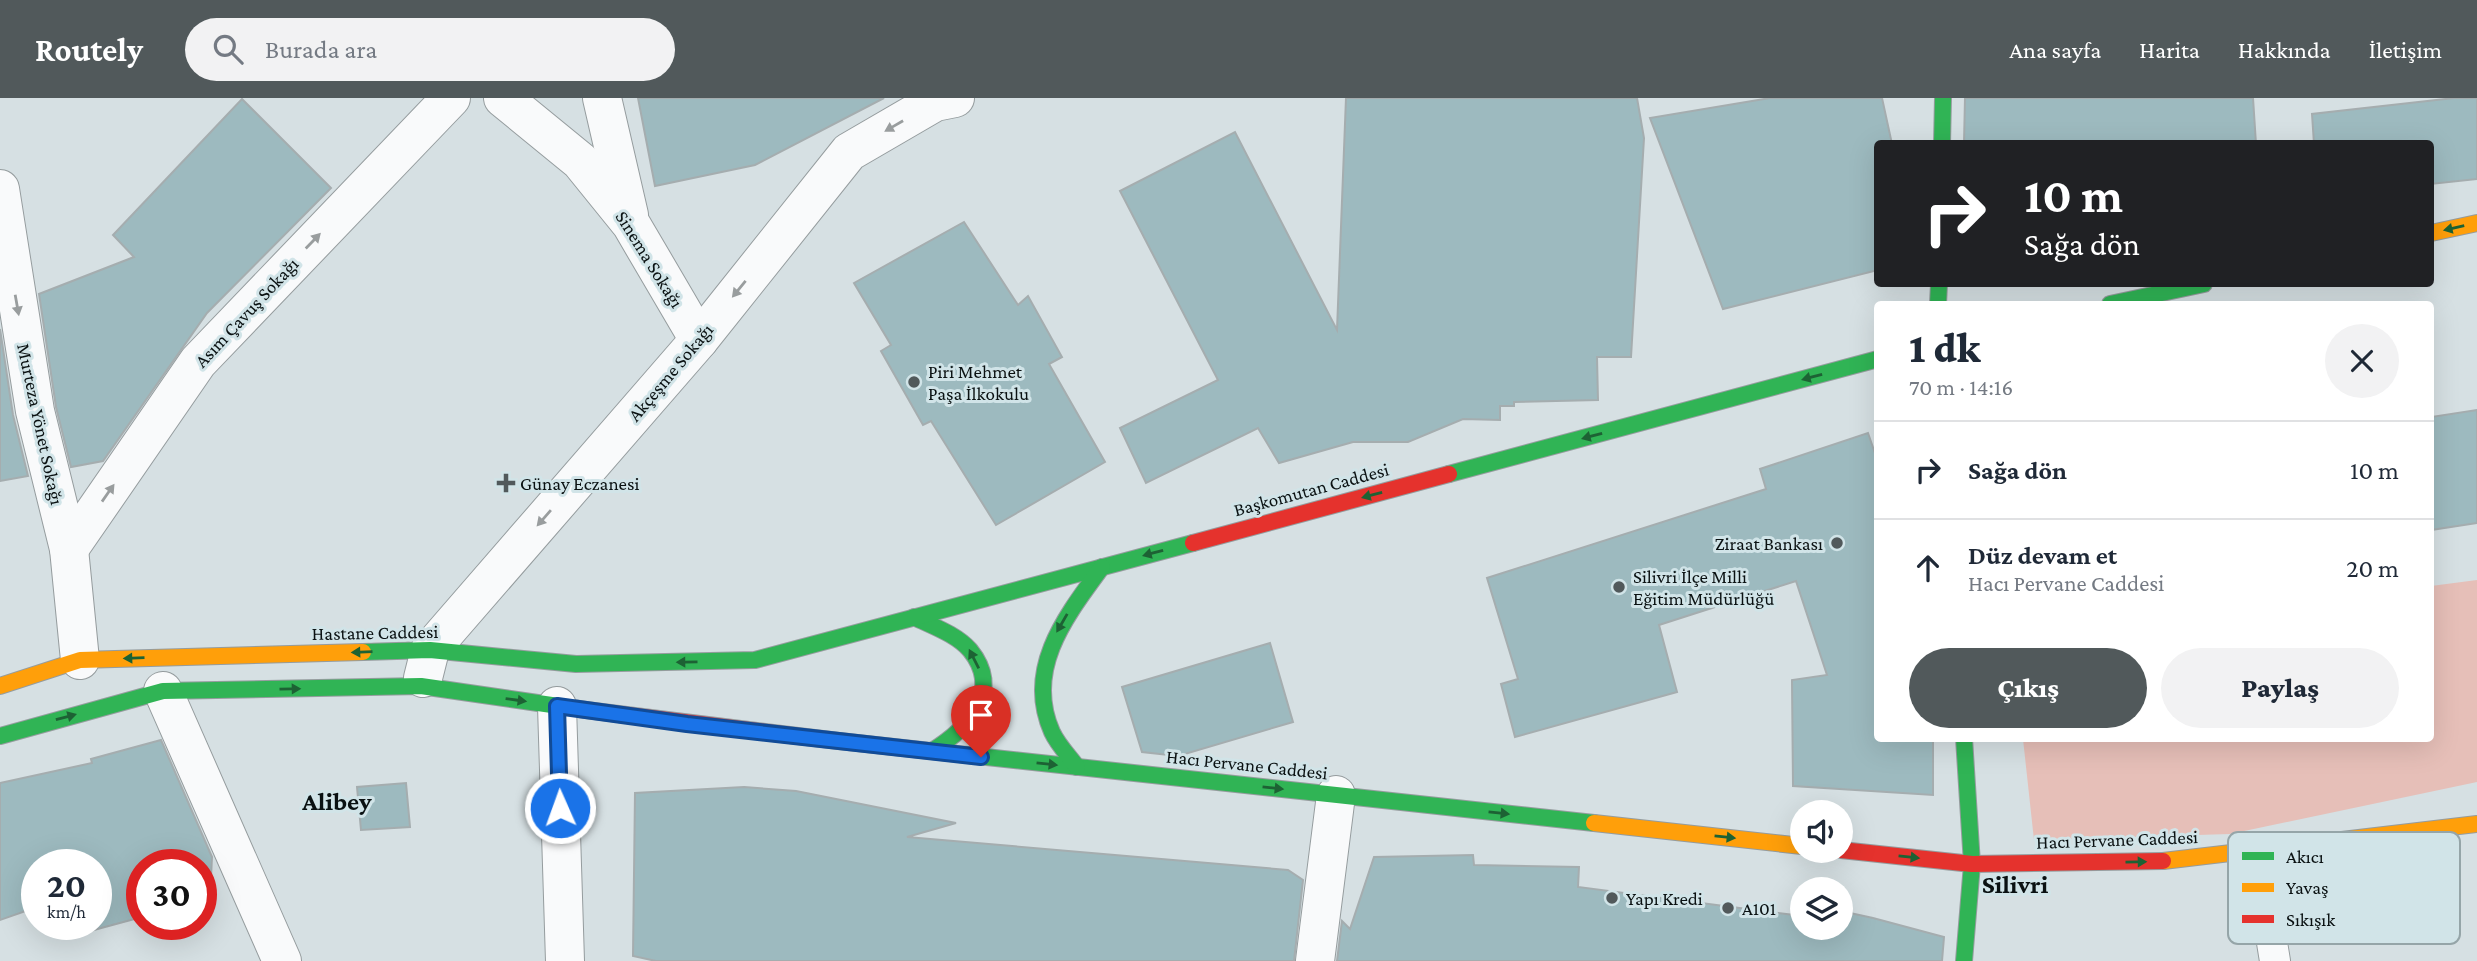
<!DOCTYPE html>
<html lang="tr">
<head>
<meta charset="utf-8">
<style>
  body { margin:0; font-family:"Crimson Pro",serif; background:#f2f2f3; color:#1f2937; height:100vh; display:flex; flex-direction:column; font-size:26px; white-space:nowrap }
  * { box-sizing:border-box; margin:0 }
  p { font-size:23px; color:#747a83 }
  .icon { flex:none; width:38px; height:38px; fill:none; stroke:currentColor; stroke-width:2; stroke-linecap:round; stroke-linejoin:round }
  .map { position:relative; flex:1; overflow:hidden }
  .sheet { position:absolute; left:1874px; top:203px; width:560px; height:441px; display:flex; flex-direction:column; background:#fff; border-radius:7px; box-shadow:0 7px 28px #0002 }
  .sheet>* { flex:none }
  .top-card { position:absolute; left:1874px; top:42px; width:560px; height:147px; border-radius:7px; box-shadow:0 7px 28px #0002; background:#202124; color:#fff; overflow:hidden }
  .tools { position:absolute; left:1790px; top:702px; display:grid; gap:14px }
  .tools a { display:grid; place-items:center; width:63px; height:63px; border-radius:50%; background:#fff; box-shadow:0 7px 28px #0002; font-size:35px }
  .speed { position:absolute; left:21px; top:751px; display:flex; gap:14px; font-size:35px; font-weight:700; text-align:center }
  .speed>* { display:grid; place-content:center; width:91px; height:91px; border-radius:50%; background:#fff; box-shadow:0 7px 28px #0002; line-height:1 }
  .speed small { font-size:18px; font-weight:400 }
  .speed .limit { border:10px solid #d22; background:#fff; color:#111 }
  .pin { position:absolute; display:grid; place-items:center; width:60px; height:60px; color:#fff; margin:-72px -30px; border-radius:50% 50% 50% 0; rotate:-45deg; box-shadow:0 0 7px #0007 }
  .pin .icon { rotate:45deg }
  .me { position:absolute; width:77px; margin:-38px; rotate:358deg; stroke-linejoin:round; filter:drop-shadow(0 0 5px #0008) }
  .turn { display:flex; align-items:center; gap:24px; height:147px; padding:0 35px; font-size:32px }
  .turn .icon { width:91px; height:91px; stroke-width:2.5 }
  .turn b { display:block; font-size:49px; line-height:60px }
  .round { display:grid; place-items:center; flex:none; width:74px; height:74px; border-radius:37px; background:#f2f2f3 }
  .summary { display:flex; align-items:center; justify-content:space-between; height:119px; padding:0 35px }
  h1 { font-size:42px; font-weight:800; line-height:52px }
  .cta { display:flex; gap:14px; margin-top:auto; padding:14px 35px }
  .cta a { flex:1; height:80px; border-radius:42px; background:#51595b; color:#fff; font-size:28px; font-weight:800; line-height:80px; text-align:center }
  .cta a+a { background:#f2f2f3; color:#1f2937 }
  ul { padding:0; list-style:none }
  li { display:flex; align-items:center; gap:21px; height:98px; padding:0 35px; border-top:2px solid #e0e1e3 }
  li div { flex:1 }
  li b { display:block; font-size:26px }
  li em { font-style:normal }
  header { display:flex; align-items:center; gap:42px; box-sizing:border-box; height:98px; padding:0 35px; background:#51595b; color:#fff }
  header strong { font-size:33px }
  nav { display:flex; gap:38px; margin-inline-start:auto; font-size:24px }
  .search { width:490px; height:63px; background:#f2f2f3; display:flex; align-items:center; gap:18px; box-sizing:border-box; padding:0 24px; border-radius:38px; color:#747a83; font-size:26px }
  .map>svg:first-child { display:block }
  .green { fill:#e6bfb8 }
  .building { fill:#9dbabf; stroke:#a5adaf; stroke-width:2 }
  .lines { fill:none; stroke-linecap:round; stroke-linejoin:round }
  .lane-casing { stroke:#959c9e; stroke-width:32 }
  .street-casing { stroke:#959c9e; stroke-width:40 }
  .fast-casing { stroke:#959c9e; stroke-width:18 }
  .slow-casing { stroke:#959c9e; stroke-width:18 }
  .jam-casing { stroke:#959c9e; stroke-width:18 }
  .lane { stroke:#f9fafb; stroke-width:30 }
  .street { stroke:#f9fafb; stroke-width:38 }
  .fast { stroke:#30b455; stroke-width:16 }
  .slow { stroke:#ff9f0a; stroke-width:16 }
  .jam { stroke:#e5322d; stroke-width:16 }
  .oneway { fill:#999d9e }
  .oneway2 { fill:#1d6234 }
  .route-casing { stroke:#114b97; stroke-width:18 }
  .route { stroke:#1a73e8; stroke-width:12 }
  .poi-dot { fill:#51595b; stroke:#d1e4e8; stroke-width:2.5 }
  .labels { text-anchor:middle; stroke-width:6; stroke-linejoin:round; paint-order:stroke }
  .street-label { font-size:19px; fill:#0a1112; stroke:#d1e4e8 }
  .poi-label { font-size:19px; fill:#0a1112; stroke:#d1e4e8; text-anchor:start }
  .district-label { font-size:26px; font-weight:bold; fill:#0a1112; stroke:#d1e4e8 }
  .key { fill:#d1e4e8; stroke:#95a5a8; stroke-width:2 }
  .key-label { font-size:19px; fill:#0a1112 }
</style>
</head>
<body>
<header>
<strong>Routely</strong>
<div class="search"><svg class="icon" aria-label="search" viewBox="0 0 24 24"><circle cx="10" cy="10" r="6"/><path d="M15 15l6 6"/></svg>Burada ara</div>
<nav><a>Ana sayfa</a><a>Harita</a><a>Hakkında</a><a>İletişim</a></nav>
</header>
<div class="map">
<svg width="2477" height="863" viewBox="0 0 2477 863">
  <rect width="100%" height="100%" fill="#d6e0e3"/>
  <polygon class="green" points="2477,482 2477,684 2230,736 2034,742 2023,641 2431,640 2431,488"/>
  <g class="building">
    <polygon points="638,0 884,0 755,67 655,88"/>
    <polygon points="1346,0 1637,0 1644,40 1631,259 1597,259 1598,302 1514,304 1514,308 1500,308 1500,322 1463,321 1408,344 1353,344 1279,365 1258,330 1146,385 1120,330 1218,282 1120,93 1235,34 1337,232"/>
    <polygon points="1770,0 1882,0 1892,46 1878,46 1878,172 1723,211 1650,20"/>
    <polygon points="1965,0 2253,0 2256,46 1964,46"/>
    <polygon points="2454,0 2477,0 2477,81 2431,86 2431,46 2314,46 2312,16"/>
    <polygon points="242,1 331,90 207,215 103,363 71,369 56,309 39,196 134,159 113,137"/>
    <polygon points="964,124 1018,207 1028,198 1062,259 1049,266 1105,364 996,427 931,323 923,327 881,253 891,247 854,185"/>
    <polygon points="0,231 13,317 28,378 0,383"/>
    <polygon points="2477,312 2477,425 2431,432 2431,319"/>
    <polygon points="1868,335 1878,364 1878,640 1933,640 1933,697 1793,688 1792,582 1827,577 1796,483 1659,527 1677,594 1515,639 1501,586 1518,581 1487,480 1766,391 1760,371"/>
    <polygon points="1270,545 1293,624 1178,658 1142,654 1122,589"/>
    <polygon points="161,642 212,759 210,799 201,802 201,766 142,766 142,819 90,833 85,826 96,826 96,766 37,766 37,809 0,822 0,685 92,665 91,661"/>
    <polygon points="406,685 410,729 361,732 357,689"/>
    <polygon points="744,689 796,693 956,725 907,739 1288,772 1303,782 1294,863 656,863 633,858 635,695"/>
    <polygon points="1473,757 1474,767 1579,769 1578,789 1802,818 1802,830 1841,830 1841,813 1873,820 1944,839 1942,863 1337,863 1342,823 1350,831 1374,759"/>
  </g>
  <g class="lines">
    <g class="lane-casing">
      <polyline id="lane" points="2257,752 2275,863"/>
    </g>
    <g class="street-casing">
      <g id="street">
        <polyline points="503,0 580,63 631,126 699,242"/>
        <polyline points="602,0 629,117"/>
        <polyline points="0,91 35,313 69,451 80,562"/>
        <polyline points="69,451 198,264 451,0"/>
        <polyline points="423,580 430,552 699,242 849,54 935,4 955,0"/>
        <polyline points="163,593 282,863"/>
        <polyline points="557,608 565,863"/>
        <polyline points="1315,863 1336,697"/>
      </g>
    </g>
    <g class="fast-casing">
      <g id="fast">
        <polyline points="1942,46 1943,0"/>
        <polyline points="1938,206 1939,186"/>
        <polyline points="2110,206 2204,186"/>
        <polyline points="1449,376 1878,261"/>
        <path d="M914,519c18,9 42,17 56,33 34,42 -3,79 -38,101"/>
        <polyline points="363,554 430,552 576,566 755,562 1193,445"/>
        <polyline points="0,638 163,593 421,588 586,612"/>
        <polyline points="1964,640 1972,766 1964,863"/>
        <polyline points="839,643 1594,725"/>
        <path d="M1077,669c-8,-11 -19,-22 -25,-35 -28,-63 14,-116 50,-165"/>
      </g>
    </g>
    <g class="slow-casing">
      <g id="slow">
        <polyline points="2431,135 2477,125"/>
        <polyline points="0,588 80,562 363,554"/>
        <polyline points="1594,725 1802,748"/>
        <polyline points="2163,763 2477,726"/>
      </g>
    </g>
    <g class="jam-casing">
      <g id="jam">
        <polyline points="1193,445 1449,376"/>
        <polyline points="586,612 839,643"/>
        <polyline points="1841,752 1972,766 2163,763"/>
      </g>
    </g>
    <use href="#lane" class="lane"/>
    <use href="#street" class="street"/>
    <use href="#fast" class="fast"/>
    <use href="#slow" class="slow"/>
    <use href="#jam" class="jam"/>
  </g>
  <defs><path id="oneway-solid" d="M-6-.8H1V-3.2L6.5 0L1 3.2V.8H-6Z" transform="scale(1.75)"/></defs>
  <g class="oneway">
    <use href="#oneway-solid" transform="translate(894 28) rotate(150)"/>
    <use href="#oneway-solid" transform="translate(313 143) rotate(-46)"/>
    <use href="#oneway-solid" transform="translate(739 191) rotate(129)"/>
    <use href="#oneway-solid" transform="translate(17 207) rotate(80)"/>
    <use href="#oneway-solid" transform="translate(108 395) rotate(-55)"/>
    <use href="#oneway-solid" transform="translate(544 420) rotate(131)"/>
  </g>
  <g class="oneway2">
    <use href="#oneway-solid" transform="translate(2454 130) rotate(167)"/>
    <use href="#oneway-solid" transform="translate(1812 279) rotate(165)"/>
    <use href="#oneway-solid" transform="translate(1592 338) rotate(165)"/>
    <use href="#oneway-solid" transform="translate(1372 397) rotate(165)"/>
    <use href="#oneway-solid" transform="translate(1153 455) rotate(165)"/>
    <use href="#oneway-solid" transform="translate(1062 525) rotate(120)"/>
    <use href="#oneway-solid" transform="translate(362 554) rotate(178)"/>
    <use href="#oneway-solid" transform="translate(134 560) rotate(178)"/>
    <use href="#oneway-solid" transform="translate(974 561) rotate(-117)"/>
    <use href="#oneway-solid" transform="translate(687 564) rotate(179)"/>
    <use href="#oneway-solid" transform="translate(290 591) rotate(-1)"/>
    <use href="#oneway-solid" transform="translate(516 602) rotate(8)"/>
    <use href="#oneway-solid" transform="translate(66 619) rotate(-15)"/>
    <use href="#oneway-solid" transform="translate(1047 666) rotate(6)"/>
    <use href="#oneway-solid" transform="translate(1273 690) rotate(6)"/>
    <use href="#oneway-solid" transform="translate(1499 715) rotate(6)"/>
    <use href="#oneway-solid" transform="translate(1725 739) rotate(6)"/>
    <use href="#oneway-solid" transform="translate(1909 759) rotate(6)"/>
    <use href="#oneway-solid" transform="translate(2136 764) rotate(-1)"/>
  </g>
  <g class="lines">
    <g class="route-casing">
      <polyline id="route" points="560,710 557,608 687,626 981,659"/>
    </g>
    <use href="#route" class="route"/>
  </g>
  <g class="poi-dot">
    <circle cx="914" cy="284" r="7"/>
    <path d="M502.5 374.5h7v7h7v7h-7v7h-7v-7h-7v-7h7z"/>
    <circle cx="1837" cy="445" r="7"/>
    <circle cx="1619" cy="489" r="7"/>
    <circle cx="1612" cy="800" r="7"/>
    <circle cx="1728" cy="810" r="7"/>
  </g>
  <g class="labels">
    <g class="street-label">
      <text transform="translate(650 161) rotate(58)" y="7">Sinema Sokağı</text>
      <text transform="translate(246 214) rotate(-47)" y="7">Asım Çavuş Sokağı</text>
      <text transform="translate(670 274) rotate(-50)" y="7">Akçeşme Sokağı</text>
      <text transform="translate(41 326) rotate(78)" y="7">Murteza Yönet Sokağı</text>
      <text transform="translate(1311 391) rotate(-15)" y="7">Başkomutan Caddesi</text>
      <text transform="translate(375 534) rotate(-1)" y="7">Hastane Caddesi</text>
      <text transform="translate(1247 666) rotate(6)" y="7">Hacı Pervane Caddesi</text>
      <text transform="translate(2117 741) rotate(-2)" y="7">Hacı Pervane Caddesi</text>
    </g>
    <g class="poi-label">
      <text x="928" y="280">Piri Mehmet<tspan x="928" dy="22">Paşa İlkokulu</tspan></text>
      <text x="520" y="392">Günay Eczanesi</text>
      <text x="1823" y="452" text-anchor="end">Ziraat Bankası</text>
      <text x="1633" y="485">Silivri İlçe Milli<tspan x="1633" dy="22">Eğitim Müdürlüğü</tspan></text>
      <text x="1626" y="807">Yapı Kredi</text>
      <text x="1742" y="817">A101</text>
    </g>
    <g class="district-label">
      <text x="337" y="712">Alibey</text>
      <text x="2015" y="795">Silivri</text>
    </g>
  </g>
  <rect x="2228" y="734" width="232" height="112" rx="10" class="key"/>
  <rect x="2242" y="754" width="32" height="8" fill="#30b455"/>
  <rect x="2242" y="785" width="32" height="9" fill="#ff9f0a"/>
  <rect x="2242" y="817" width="32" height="8" fill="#e5322d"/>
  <g class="key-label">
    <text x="2286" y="765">Akıcı</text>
    <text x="2286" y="796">Yavaş</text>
    <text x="2286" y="828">Sıkışık</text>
  </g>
</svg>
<div class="tools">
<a><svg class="icon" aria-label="sound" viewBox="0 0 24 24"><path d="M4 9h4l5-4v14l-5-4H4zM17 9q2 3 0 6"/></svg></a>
<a><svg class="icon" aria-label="layers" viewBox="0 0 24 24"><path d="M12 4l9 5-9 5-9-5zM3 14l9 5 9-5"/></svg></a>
</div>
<div class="speed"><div>20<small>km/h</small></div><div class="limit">30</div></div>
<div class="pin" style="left:981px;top:659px;background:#d93025"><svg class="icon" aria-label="arrive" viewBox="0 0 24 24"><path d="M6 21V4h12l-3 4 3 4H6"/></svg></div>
<svg class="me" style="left:560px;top:710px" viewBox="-20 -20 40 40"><circle r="17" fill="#1a73e8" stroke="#fff" stroke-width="3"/><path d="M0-11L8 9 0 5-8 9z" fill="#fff"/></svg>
<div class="top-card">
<div class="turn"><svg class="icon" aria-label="right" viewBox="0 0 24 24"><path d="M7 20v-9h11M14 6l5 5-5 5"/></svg><div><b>10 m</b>Sağa dön</div></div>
</div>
<section class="sheet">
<div class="summary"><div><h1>1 dk</h1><p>70 m · 14:16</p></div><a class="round"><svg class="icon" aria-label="close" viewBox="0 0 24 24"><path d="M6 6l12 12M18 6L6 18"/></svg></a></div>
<ul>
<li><svg class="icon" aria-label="right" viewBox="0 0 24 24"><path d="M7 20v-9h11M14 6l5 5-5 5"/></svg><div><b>Sağa dön</b></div><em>10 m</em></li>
<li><svg class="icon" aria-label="ahead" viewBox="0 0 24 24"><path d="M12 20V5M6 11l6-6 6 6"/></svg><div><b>Düz devam et</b><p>Hacı Pervane Caddesi</p></div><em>20 m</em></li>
</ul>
<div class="cta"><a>Çıkış</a><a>Paylaş</a></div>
</section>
</div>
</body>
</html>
